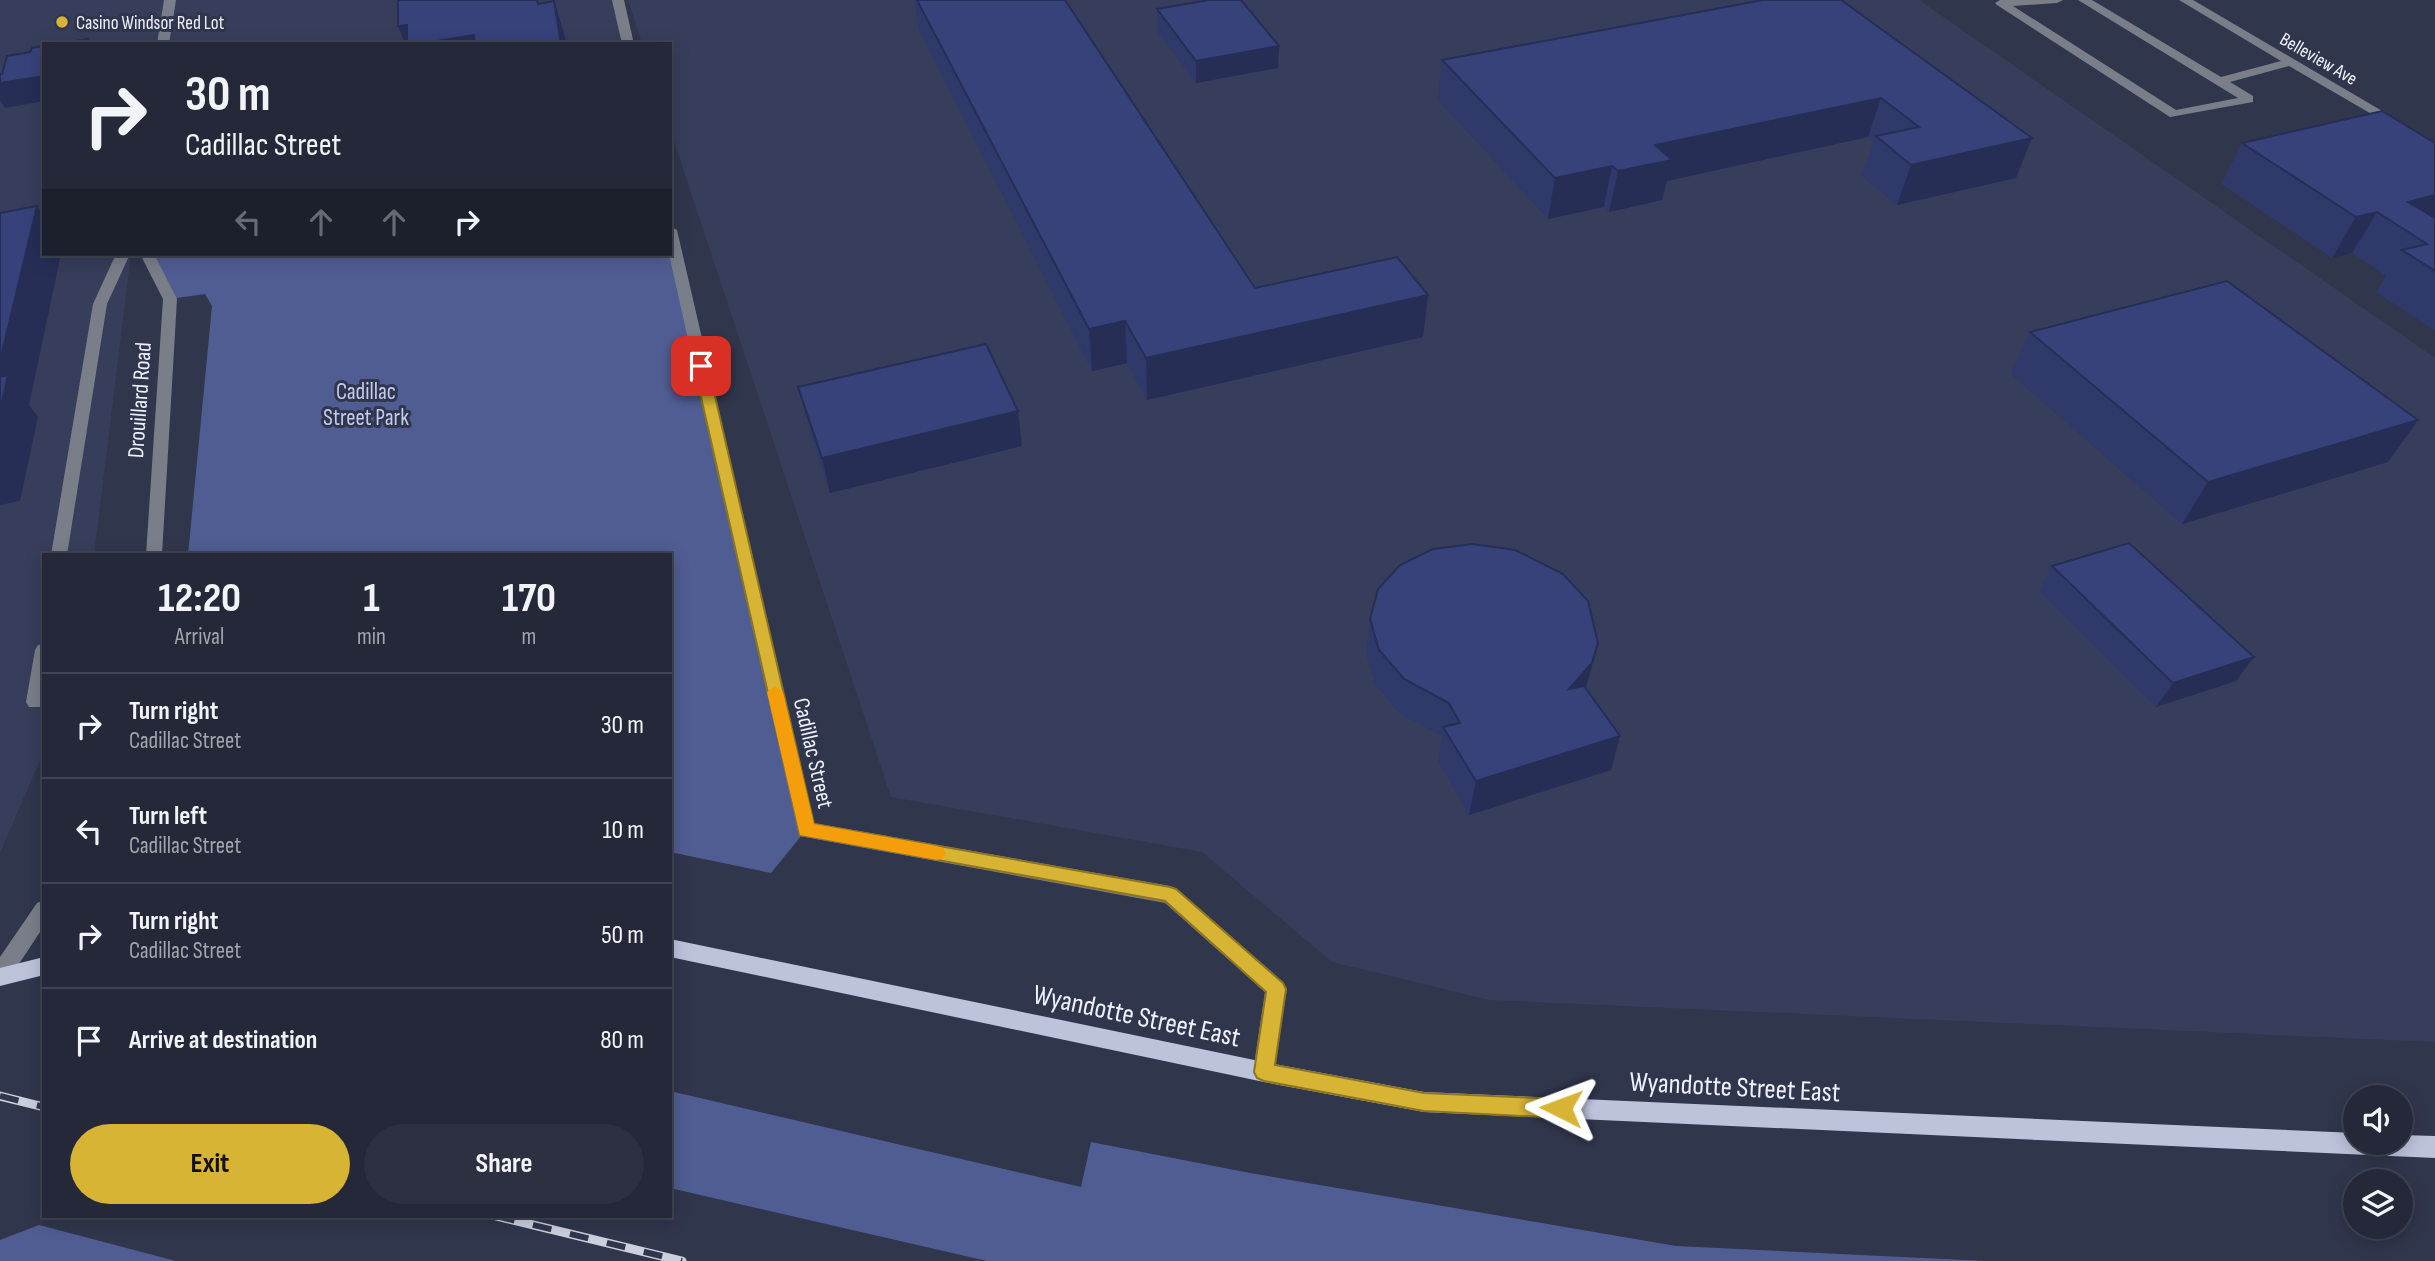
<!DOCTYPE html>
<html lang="en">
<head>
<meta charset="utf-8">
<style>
  body { margin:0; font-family:"Sofia Sans Condensed",sans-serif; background:#2c3041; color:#f1f3f6; height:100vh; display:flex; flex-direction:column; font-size:26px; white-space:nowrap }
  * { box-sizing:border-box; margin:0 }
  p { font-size:23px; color:#a3a6ae }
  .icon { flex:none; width:38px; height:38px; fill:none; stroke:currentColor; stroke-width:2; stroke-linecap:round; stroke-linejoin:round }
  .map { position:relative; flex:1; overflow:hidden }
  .drawer { position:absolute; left:42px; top:553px; width:630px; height:665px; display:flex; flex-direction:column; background:#242839; border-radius:0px; box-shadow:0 4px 18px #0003,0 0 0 2px #414453 }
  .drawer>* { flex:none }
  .banner { position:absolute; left:42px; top:42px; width:630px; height:214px; border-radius:0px; box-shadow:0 4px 18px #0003,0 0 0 2px #414453; background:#242839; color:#f1f3f6; overflow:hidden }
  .buttons { position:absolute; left:2343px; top:1085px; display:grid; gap:14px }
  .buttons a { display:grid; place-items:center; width:70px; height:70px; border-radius:50%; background:#242839; box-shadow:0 4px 18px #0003,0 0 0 2px #414453; font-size:35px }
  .pin { position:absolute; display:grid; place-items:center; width:60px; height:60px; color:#fff; margin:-30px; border-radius:14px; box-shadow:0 4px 10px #0006 }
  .me { position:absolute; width:77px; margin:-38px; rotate:273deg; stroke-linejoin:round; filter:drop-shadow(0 0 5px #0008) }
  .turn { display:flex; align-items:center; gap:24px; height:147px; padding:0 28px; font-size:32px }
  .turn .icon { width:91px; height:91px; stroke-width:2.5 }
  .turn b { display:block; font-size:49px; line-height:60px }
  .lanes { display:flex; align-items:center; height:66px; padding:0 28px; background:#0003; justify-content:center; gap:35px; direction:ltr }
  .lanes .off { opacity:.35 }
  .eta { display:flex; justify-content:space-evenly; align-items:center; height:119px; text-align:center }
  .eta b { font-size:42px; font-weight:700; line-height:49px }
  .primary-button { display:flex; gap:14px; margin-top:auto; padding:14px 28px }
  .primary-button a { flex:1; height:80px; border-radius:42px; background:#d7b434; color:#111; font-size:28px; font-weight:700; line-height:80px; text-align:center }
  .primary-button a+a { background:#2c3041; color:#f1f3f6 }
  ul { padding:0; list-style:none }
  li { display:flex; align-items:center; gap:21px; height:105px; padding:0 28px; border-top:2px solid #414453 }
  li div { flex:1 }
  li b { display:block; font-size:26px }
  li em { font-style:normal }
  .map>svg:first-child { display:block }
  .built { fill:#373e5b }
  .green { fill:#505d93 }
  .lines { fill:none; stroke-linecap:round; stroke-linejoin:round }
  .minor { fill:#7a7e89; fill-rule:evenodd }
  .major { fill:#bcc3db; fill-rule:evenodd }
  .rail-casing { stroke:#cccfdd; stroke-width:9 }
  .rail { stroke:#30364c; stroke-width:6; stroke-dasharray:19; stroke-linecap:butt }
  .wall { fill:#2f396a }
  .shaded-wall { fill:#262e56 }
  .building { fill:#37427b; stroke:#262e56; stroke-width:2 }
  .route { fill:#d7b434; stroke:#8c7522; stroke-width:2 }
  .slow { fill:#f59e0b }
  .poi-dot { fill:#d7b434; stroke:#30364c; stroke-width:2.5 }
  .labels { text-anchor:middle; stroke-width:6; stroke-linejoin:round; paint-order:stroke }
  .far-poi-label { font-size:19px; fill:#eef1fd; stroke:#30364c; text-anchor:start }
  .far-street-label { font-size:19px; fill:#eef1fd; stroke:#30364c }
  .park-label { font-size:23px; fill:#c2ccf0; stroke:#30364c }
  .street-label { font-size:23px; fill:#eef1fd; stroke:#30364c }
  .near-street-label { font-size:28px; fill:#eef1fd; stroke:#30364c }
</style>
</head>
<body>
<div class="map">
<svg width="2435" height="1261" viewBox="0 0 2435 1261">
  <rect width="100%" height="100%" fill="#30364c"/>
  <g class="built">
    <polygon points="0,0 618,0 628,44 44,44 44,254 131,254 94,555 44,555 44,751 0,853"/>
    <polygon points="628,0 1919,0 2435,358 2435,1042 1490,1000 1332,962 1202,852 891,797 670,129 670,44 642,44"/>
  </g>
  <g class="green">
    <polygon points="147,254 670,254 806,830 771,873 670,852 670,555 188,555 212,306 205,294 170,299"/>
    <polygon points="670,1091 1081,1187 1091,1142 1250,1173 1676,1246 1986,1261 987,1261 670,1188"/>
    <polygon points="39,1225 176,1261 0,1261 0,1240"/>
  </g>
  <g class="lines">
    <g class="minor">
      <polygon points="164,0 176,0 169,44 157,44"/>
      <polygon points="612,0 624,0 634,44 622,44"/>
      <polygon points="2000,0 2063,0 2057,3 2013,6 2176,110 2238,98 2078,0 2092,0 2221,77 2281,61 2179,0 2193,0 2435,142 2435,151 2289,66 2230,82 2253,96 2253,102 2170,117 1997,5 1995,3"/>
      <polygon points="670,226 677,230 814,823 1170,886 1177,889 1283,982 1287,989 1272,1079 1264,1082 1256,1079 1253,1072 1265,992 1165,903 799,836 669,254"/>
      <polygon points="116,254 130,254 107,304 67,555 51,555 93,304"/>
      <polygon points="140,254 154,254 177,299 162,555 146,555 163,299"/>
      <polygon points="44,644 44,703 41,707 29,707 26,702 35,650 38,645"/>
      <polygon points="44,900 44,926 7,982 0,984 0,957 37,903"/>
    </g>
    <g class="major">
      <polygon points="670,939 1264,1062 1424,1092 2356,1133 2356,1143 2401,1143 2401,1135 2435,1136 2435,1158 1424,1112 1264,1082 670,957"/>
      <polygon points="44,957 44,975 0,986 0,968"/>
    </g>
    <g class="rail-casing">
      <g id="rail">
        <polyline points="0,1096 44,1107"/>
        <polyline points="496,1216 682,1261"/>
      </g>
    </g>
    <use href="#rail" class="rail"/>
  </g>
  <g class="wall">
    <polygon points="914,0 1065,0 1255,288 1428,295 1423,337 1147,400 1127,363 1092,371 919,30"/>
    <polygon points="1763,0 2016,178 1897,205 1862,176 1874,142 1868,137 1667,181 1662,200 1609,212 1604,207 1548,219 1438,100 1442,60"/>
    <polygon points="1157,9 1278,68 1196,83 1157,31"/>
    <polygon points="2242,143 2435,143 2435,331 2376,292 2386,276 2352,253 2332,258 2221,184"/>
    <polygon points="2030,332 2418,420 2388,462 2182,524 2011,374"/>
    <polygon points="798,387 1022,446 830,493 807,421"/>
    <polygon points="2052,566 2254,657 2236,681 2156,707 2039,591"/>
    <polygon points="1370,619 1598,643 1586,688 1620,736 1611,770 1469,815 1438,761 1442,736 1399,713 1375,684 1366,653"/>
  </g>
  <g class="shaded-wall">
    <polygon points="554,1 564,33 566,44 561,44"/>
    <polygon points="407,25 414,44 405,44 398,26"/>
    <polygon points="474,35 477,44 419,44"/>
    <polygon points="1279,46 1278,68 1196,83 1196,61"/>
    <polygon points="44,76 44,101 5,108 0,100 0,83"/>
    <polygon points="1881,98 1868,137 1667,181 1662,200 1609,212 1618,171 1655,145"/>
    <polygon points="2032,138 2016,178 1897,205 1911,165"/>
    <polygon points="1612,166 1604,207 1548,219 1555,178"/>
    <polygon points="2435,195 2435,229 2408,202"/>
    <polygon points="37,206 44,217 44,254 61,254 29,405 38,417 20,501 0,505 0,361"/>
    <polygon points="2377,212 2352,253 2332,258 2356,217"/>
    <polygon points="1428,295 1423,337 1147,400 1146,358"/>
    <polygon points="1125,321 1127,363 1092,371 1089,329"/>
    <polygon points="1018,411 1022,446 830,493 822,458"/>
    <polygon points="2418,420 2388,462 2182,524 2208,482"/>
    <polygon points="1598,643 1589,677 1583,697 1569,689"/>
    <polygon points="2254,657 2236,681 2156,707 2173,683"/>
    <polygon points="1620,736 1611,770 1469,815 1476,781"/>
  </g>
  <g class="building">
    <polygon points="398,0 537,0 538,4 554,1 561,44 475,44 474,35 419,44 407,44 407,25 398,26"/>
    <polygon points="917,0 1065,0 1255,288 1397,257 1428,295 1146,358 1125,321 1089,329"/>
    <polygon points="1209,0 1241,0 1279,46 1196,61 1157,9"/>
    <polygon points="1763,0 1841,0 2032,138 1911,165 1876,136 1919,127 1881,98 1655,145 1672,160 1618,171 1612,166 1555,178 1442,60"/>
    <polygon points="88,39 87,44 57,44"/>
    <polygon points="44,46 44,76 0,83 0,74 2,74 7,56 30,52 32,48"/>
    <polygon points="2382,111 2435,143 2435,195 2408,202 2435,218 2435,271 2402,250 2427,244 2377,212 2356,217 2242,143"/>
    <polygon points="37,206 0,361 0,213"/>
    <polygon points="2227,281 2418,420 2208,482 2030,332"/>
    <polygon points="986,344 1018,411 822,458 798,387"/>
    <polygon points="8,375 0,411 0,377"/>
    <polygon points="2129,543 2254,657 2173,683 2052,566"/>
    <polygon points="1473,544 1515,550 1563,574 1588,601 1598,643 1592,663 1569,689 1584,686 1620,736 1476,781 1443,727 1460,723 1449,703 1404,679 1379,650 1370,619 1378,589 1400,565 1433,549"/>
  </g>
  <polygon class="route" points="701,362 708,366 814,824 1170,887 1176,889 1283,983 1286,989 1275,1065 1424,1093 1561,1099 1568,1101 1571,1108 1568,1115 1561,1118 1424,1111 1264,1081 1257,1078 1254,1072 1266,992 1165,901 800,835 694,366"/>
  <polygon class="slow" points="775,686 783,692 814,824 937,846 943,848 946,853 943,858 937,860 800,835 767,692"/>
  <circle class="poi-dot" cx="62" cy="22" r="7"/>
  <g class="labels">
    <g class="far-poi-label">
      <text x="76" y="29">Casino Windsor Red Lot</text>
    </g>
    <g class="far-street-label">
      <text transform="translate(2319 58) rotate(30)" y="7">Belleview Ave</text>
    </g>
    <g class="park-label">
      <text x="366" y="399">Cadillac<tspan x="366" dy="26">Street Park</tspan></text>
    </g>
    <g class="street-label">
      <text transform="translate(139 400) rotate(-86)" y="8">Drouillard Road</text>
      <text transform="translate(814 753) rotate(77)" y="8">Cadillac Street</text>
    </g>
    <g class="near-street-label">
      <text transform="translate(1137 1015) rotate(12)" y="10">Wyandotte Street East</text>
      <text transform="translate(1735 1086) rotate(3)" y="10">Wyandotte Street East</text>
    </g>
  </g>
</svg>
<div class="buttons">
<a><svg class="icon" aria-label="sound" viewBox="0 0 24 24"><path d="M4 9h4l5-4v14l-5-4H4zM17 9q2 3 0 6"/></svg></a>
<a><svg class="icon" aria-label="layers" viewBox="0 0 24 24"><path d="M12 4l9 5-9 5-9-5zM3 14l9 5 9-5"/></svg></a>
</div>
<div class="pin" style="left:701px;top:366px;background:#d93025"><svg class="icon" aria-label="arrive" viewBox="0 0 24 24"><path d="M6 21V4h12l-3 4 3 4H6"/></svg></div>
<svg class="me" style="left:1561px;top:1108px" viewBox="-20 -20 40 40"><path d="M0-17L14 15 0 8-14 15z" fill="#d7b434" stroke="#fff" stroke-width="4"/></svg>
<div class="banner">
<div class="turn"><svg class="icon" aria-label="right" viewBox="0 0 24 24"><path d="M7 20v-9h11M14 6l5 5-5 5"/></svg><div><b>30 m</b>Cadillac Street</div></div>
<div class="lanes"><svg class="icon off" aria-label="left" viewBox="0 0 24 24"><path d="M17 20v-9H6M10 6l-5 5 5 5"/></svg><svg class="icon off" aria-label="ahead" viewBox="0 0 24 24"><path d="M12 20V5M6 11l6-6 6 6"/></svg><svg class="icon off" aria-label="ahead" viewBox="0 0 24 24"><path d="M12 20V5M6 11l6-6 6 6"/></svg><svg class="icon" aria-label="right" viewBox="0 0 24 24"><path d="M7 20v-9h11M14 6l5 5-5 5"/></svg></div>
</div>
<section class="drawer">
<div class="eta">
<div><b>12:20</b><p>Arrival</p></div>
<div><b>1</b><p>min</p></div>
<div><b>170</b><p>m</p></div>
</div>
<ul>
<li><svg class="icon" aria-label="right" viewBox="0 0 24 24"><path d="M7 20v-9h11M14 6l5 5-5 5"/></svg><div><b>Turn right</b><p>Cadillac Street</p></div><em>30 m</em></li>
<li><svg class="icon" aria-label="left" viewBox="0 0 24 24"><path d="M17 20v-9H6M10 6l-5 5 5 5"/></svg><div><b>Turn left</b><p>Cadillac Street</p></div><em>10 m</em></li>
<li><svg class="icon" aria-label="right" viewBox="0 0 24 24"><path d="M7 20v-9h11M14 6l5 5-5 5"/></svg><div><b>Turn right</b><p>Cadillac Street</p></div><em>50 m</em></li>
<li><svg class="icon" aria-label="arrive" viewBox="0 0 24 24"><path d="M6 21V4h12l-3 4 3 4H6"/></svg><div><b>Arrive at destination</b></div><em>80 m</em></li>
</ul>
<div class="primary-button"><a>Exit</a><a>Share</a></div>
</section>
</div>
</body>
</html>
